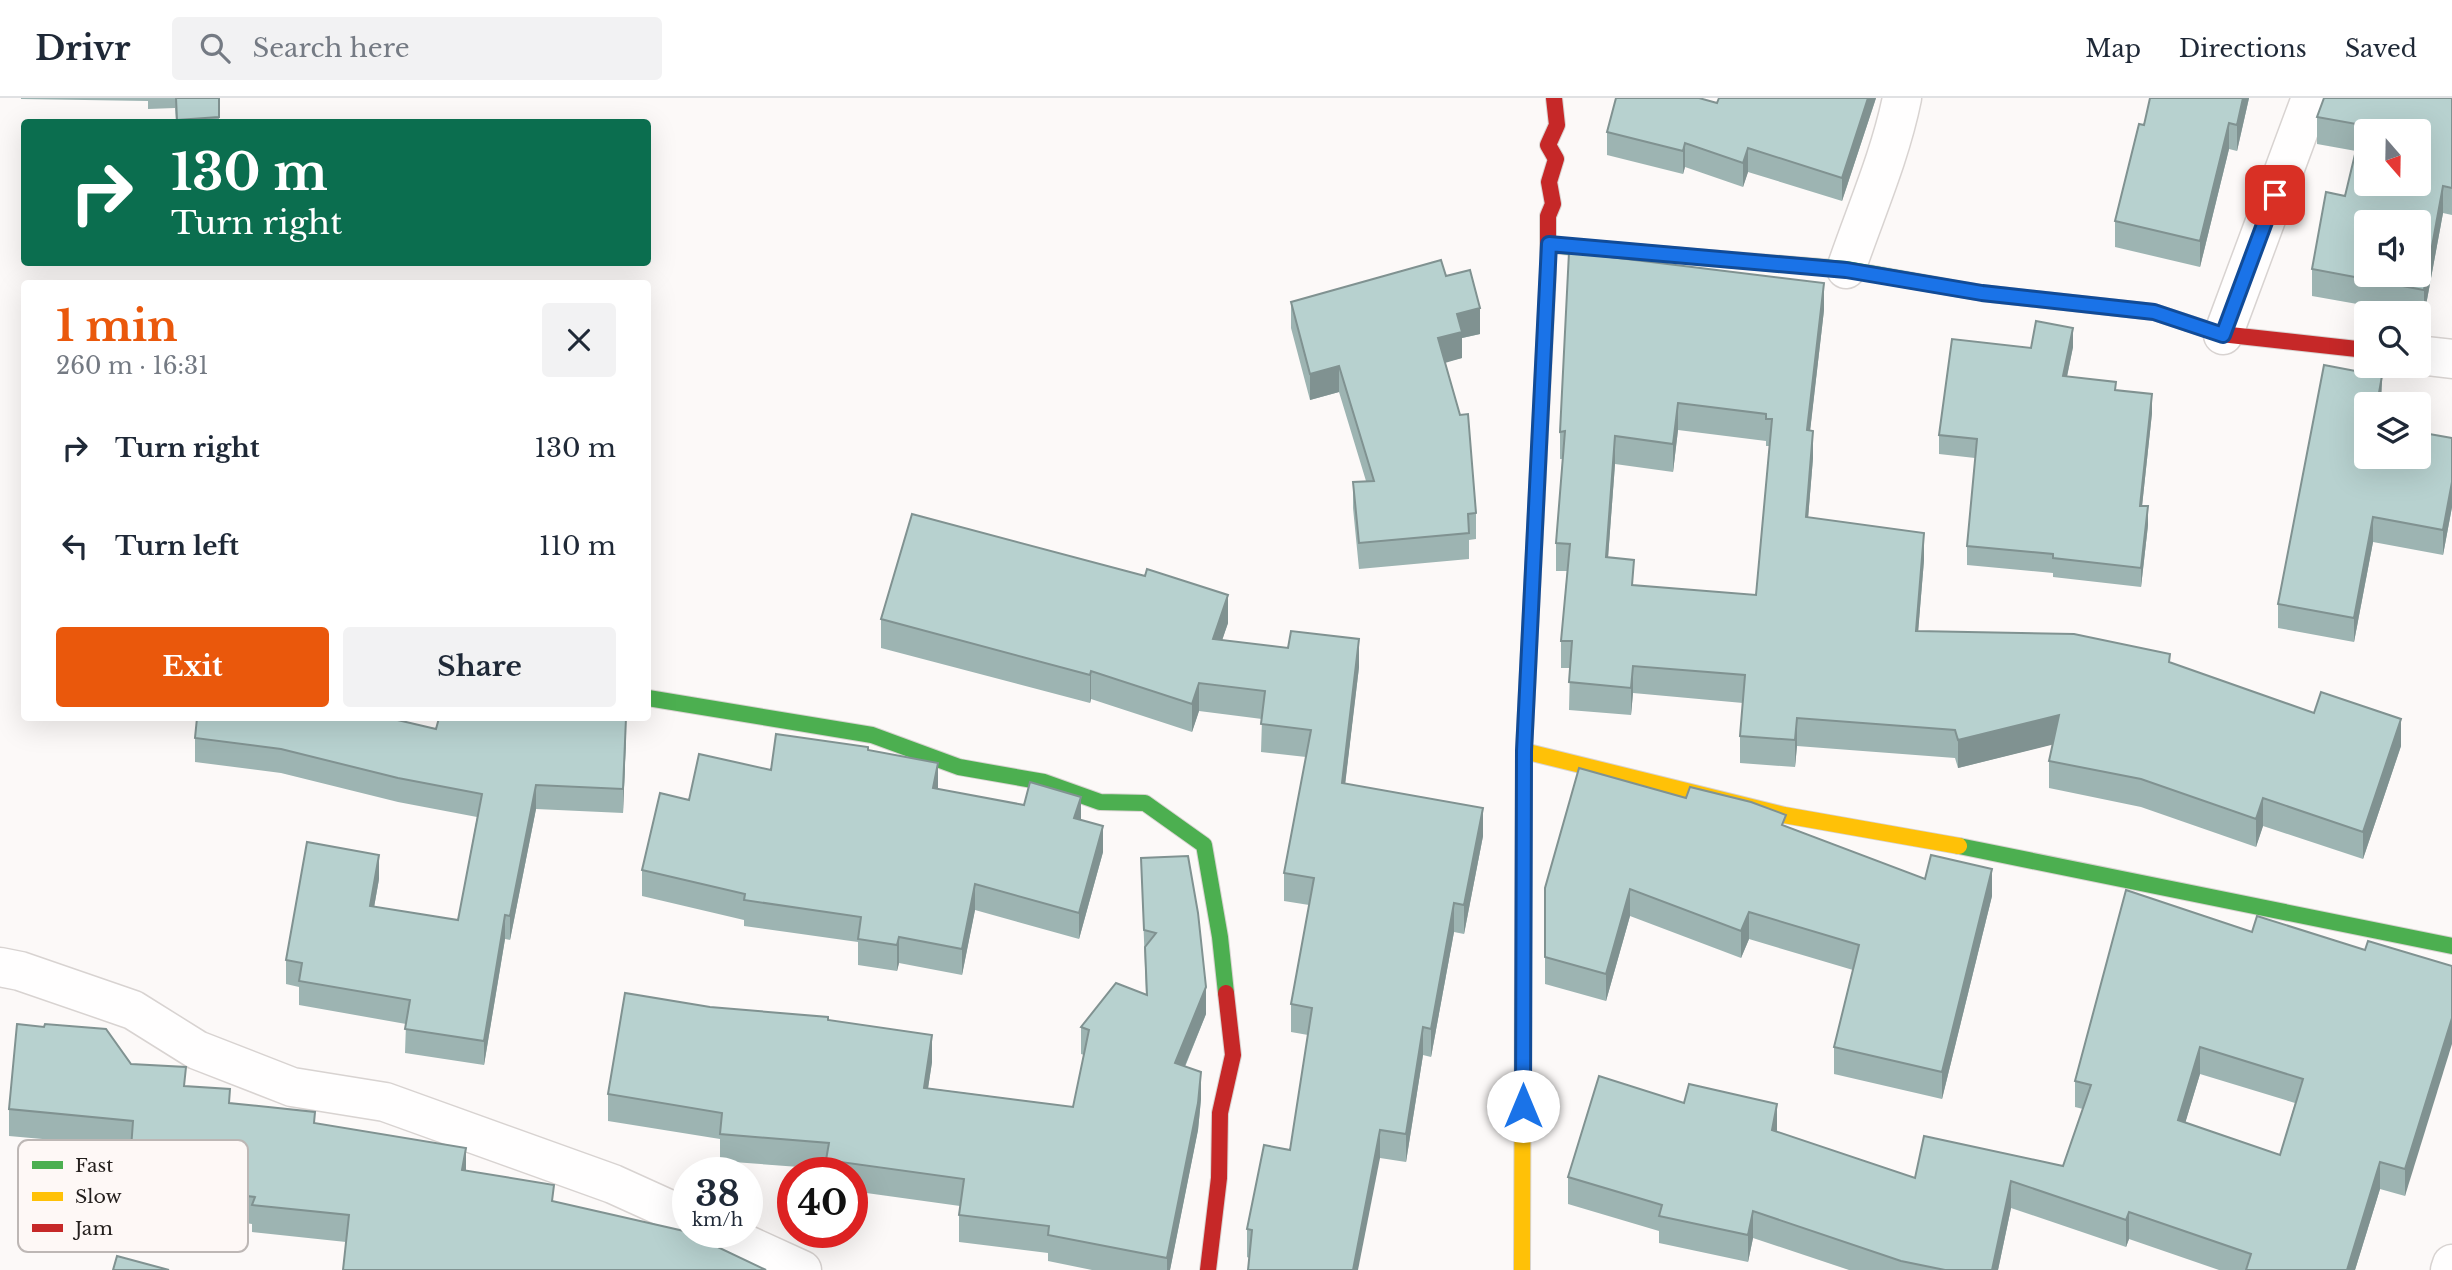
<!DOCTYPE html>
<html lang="en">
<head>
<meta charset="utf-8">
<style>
  body { margin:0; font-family:"Libre Baskerville",serif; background:#f2f2f3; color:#1f2937; height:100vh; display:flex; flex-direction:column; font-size:26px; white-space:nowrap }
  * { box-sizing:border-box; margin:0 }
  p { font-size:23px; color:#747a83 }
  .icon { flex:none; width:38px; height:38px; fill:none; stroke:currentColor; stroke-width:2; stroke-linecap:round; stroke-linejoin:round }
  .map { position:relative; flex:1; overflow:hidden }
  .sheet { position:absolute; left:21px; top:182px; width:630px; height:441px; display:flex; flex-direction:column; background:#fff; border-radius:7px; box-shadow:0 7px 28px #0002 }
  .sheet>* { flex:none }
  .hud { position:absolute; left:21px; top:21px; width:630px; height:147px; border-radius:7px; box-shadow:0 7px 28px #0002; background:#0b6e4f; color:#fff; overflow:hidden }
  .needle { width:46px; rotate:160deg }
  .buttons { position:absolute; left:2354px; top:21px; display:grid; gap:14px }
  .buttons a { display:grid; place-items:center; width:77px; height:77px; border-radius:7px; background:#fff; box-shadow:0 7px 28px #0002; font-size:35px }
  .speed { position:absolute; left:672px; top:1059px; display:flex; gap:14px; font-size:35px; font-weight:700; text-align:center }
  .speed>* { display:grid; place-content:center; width:91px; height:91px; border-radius:50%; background:#fff; box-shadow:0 7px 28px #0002; line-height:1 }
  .speed small { font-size:18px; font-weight:400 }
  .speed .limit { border:10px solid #d22; background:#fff; color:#111 }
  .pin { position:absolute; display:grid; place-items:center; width:60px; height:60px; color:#fff; margin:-30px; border-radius:14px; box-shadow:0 4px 10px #0006 }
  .me { position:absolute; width:77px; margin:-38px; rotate:0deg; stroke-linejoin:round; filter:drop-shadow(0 0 5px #0008) }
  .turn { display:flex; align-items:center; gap:24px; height:147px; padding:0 35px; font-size:32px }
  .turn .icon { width:91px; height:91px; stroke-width:2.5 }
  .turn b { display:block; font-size:49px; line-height:60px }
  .round { display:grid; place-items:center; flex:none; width:74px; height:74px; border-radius:7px; background:#f2f2f3 }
  .headline { display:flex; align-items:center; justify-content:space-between; height:119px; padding:0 35px }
  h1 { font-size:42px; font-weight:700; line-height:52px; color:#ea580c }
  .action { display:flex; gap:14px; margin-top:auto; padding:14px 35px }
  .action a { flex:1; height:80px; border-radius:7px; background:#ea580c; color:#fff; font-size:28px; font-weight:700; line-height:80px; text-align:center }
  .action a+a { background:#f2f2f3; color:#1f2937 }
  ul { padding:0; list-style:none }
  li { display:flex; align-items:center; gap:21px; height:98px; padding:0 35px }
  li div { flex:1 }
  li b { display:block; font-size:26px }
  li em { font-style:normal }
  header { display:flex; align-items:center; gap:42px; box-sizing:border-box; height:98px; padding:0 35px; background:#fff; border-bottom:2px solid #e0e1e3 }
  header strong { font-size:33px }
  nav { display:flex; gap:38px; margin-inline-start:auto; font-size:24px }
  .search { width:490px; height:63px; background:#f2f2f3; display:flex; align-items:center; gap:18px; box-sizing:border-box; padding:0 24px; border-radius:7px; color:#747a83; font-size:26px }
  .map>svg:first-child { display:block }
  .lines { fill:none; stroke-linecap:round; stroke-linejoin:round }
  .street-casing { stroke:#d8d3d1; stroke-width:41 }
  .fast-casing { stroke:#d8d3d1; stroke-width:18 }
  .slow-casing { stroke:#d8d3d1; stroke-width:18 }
  .jam-casing { stroke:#d8d3d1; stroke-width:18 }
  .street { stroke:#fffefe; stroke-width:38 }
  .fast { stroke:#4caf50; stroke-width:16 }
  .slow { stroke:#ffc107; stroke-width:16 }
  .jam { stroke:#c62828; stroke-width:16 }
  .wall { fill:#9db4b2; fill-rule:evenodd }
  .shaded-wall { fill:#809291 }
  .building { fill:#b7d1cf; stroke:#809291; stroke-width:2; fill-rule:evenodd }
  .route-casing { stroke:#114b97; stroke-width:18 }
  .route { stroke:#1a73e8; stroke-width:12 }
  .key { fill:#fef8f6; stroke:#bdb7b5; stroke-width:2 }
  .key-label { font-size:19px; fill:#241f1d }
</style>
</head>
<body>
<header>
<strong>Drivr</strong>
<div class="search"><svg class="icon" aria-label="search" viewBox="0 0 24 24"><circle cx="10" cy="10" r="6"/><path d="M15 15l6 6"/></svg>Search here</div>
<nav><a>Map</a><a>Directions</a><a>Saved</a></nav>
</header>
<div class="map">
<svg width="2452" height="1172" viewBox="0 0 2452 1172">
  <rect width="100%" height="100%" fill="#fcf9f8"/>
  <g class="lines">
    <g class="street-casing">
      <g id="street">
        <path d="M1846,171c19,-56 44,-112 56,-171"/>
        <polyline points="2223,237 2311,0"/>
        <polyline points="2418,257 2452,261"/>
        <polyline points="0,869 20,873 133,912 197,952 292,989 385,1004 613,1086 688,1120"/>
        <polyline points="719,1134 802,1172"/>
        <polyline points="2450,1172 2452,1166"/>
      </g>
    </g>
    <g class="fast-casing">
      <g id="fast">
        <polyline points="1549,147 1846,171 1982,195 2154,214 2221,236"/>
        <polyline points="648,600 872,637 959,669 1044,684 1100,704 1145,705 1204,747 1220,839 1226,895"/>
        <polyline points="1959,748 2452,848"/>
        <polyline points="1523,865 1524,653 1548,174"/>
      </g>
    </g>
    <g class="slow-casing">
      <g id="slow">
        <polyline points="1524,653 1784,717 1959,748"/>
        <polyline points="1522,1172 1523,865"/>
      </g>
    </g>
    <g class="jam-casing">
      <g id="jam">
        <polyline points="1548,174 1548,118 1553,106 1549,84 1556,61 1548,47 1557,27 1554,0"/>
        <polyline points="2221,236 2366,252"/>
        <polyline points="1208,1172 1219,1080 1220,1015 1233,957 1226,895"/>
      </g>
    </g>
    <use href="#street" class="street"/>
    <use href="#fast" class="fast"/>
    <use href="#slow" class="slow"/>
    <use href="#jam" class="jam"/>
  </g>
  <g class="wall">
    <polygon points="21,0 219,0 219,24 176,24 175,10 148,11 148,3 21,1"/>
    <polygon points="1876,0 1842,103 1748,74 1743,89 1685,69 1683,76 1607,57 1607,34 1717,5"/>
    <polygon points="2150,0 2249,0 2237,53 2229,51 2200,169 2115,149 2115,123 2144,27"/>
    <polygon points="2452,0 2452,117 2443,115 2424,218 2418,217 2418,215 2408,215 2312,198 2312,171 2345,98 2356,53 2317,46 2317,19"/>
    <polygon points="1446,178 1480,236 1462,240 1462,260 1445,264 1476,415 1476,441 1469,442 1469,461 1359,471 1353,410 1353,384 1366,383 1339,294 1310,302 1291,230 1291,204"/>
    <path d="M1824,212l-14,120 3,28 -5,59 116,43 -6,71 252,32 231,83 -38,113 -100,-33 -7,21 -115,-40 -92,-19v-27l4,-17 -95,24 -3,-10 -158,-12 -2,21 -55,-4v-27l3,-33 -110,-10 -2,22 -62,-5 1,-42h-9v-27l6,-70h-11v-28l7,-84h-3v-27zM1678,332l88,11v5h4l-14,149 -122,-10 -26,-28 7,-93 58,8z"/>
    <polygon points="2073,249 2067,279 2116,292 2152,315 2142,408 2148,427 2141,489 2053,479 2053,475 1967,467 1967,448 1975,360 1939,356 1939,337 2031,250"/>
    <polygon points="2324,267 2382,278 2381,306 2366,306 2366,359 2418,359 2418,334 2452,340 2452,409 2443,457 2373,444 2354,544 2278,530 2278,506"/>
    <polygon points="1145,478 1228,525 1222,542 1359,569 1345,685 1483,738 1464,836 1454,834 1431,959 1423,957 1406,1064 1380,1060 1249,1160 1247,1159 1247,1131 1290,1052 1308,937 1291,934 1291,906 1309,807 1284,803 1284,775 1306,659 1261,654 1262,621 1199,613 1192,634 1091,601 1090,605 881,550 881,521"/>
    <polygon points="436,631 626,639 623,715 536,711 510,842 505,841 484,967 405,955 406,926 299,907 299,889 286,886 286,862 379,781 374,809 458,822 477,719 398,704 281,675 195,664 195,640"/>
    <polygon points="868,652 938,691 1081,722 1103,754 1079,841 975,812 962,877 899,865 897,873 858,867 858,844 744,828 744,822 642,798 642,772 771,672"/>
    <polygon points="1686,700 1786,728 1925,781 1992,798 1942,1001 1834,976 1834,949 1853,872 1749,841 1741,860 1630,818 1606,903 1545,886 1545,790"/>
    <polygon points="1141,760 1206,916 1185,969 1201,1001 1198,1032 1170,1172 1092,1172 1048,1163 1048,1155 959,1144 959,1117 960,1108 852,1093 852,1074 826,1074 826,1071 720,1063 720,1041 608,1023 608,996 710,909 828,922 932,964 928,990 1073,1009 1084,957 1081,956 1081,929 1146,897"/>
    <path d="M2252,834l113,18 87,16 -47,230 -25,-7 -25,81h-136l-90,-31 -3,8 -115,-39 -13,62h-149l-96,-32 -5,24 -89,-19v-12l-91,-27v-27l116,-74 93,29 138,46 148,-12 20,-57 -8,-2v-26zM2200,976l95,29 -15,52 -95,-32z"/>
    <polygon points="186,988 230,1005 315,1025 466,1050 346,1144 252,1134 252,1126 238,1124 238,1098 130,1092 131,1049 9,1038 9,1011"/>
  </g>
  <g class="shaded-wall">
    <polygon points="1868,0 1876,0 1842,103 1842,80"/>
    <polygon points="2243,0 2249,0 2237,53 2237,27"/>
    <polygon points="2229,25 2229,51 2200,169 2200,143"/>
    <polygon points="1685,45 1685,69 1683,76 1683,53"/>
    <polygon points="1748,50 1748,74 1743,89 1743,65"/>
    <polygon points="2443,88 2443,115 2424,218 2424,192"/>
    <polygon points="1824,185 1824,212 1807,360 1807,332"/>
    <polygon points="1480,210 1480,236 1462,240 1462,260 1438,267 1438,240 1457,216"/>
    <polygon points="2073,230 2073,249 2063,297 2063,278"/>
    <polygon points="1339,268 1339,294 1310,302 1310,276"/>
    <polygon points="2382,278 2381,306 2377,306"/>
    <polygon points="2152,296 2152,315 2140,427 2140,408"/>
    <polygon points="1678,305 1678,332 1673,374 1673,346"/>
    <polygon points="1813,333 1813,360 1806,446 1806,419"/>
    <polygon points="1615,338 1615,366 1606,487 1606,459"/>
    <polygon points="2452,384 2452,409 2443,457 2443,432"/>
    <polygon points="2148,408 2148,427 2141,489 2141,470"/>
    <polygon points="2373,419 2373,444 2354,544 2354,520"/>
    <polygon points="1924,435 1924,462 1916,560 1916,533"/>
    <polygon points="1228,497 1228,525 1213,569 1213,541"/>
    <polygon points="1359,541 1359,569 1342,713 1342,685"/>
    <polygon points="1633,568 1633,595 1631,617 1631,590"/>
    <polygon points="1091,573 1091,601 1090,605 1090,577"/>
    <polygon points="1199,585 1199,613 1192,634 1192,606"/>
    <polygon points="2059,617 2059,645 1958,670 1958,642"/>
    <polygon points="626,620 626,639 623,715 623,691"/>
    <polygon points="1797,620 1797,648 1795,669 1795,642"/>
    <polygon points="2401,621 2401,648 2363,761 2363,734"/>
    <polygon points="938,665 938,691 933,690"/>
    <polygon points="536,687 536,711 510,842 510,818"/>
    <polygon points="1081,699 1081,725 1074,720"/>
    <polygon points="2263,700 2263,728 2256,749 2256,721"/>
    <polygon points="1483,710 1483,738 1464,836 1464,807"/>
    <polygon points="1103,728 1103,754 1079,841 1079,815"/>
    <polygon points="379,757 379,781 370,832 370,808"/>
    <polygon points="1992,771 1992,798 1942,1001 1942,974"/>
    <polygon points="975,786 975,812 962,877 962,851"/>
    <polygon points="1630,791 1630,818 1606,903 1606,876"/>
    <polygon points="1454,805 1454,834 1431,959 1431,931"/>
    <polygon points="1749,814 1749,841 1741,860 1741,833"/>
    <polygon points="505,817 505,841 484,967 484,943"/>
    <polygon points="899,839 899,865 897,873 897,847"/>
    <polygon points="1206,889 1206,916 1175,992 1175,965"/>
    <polygon points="2452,920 2452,946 2405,1098 2405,1071"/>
    <polygon points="1423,929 1423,957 1406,1064 1406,1036"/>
    <polygon points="932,937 932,964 924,1017 924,990"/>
    <polygon points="2200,949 2200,976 2178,1049 2178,1022"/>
    <polygon points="1201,974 1201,1001 1198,1032 1170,1172 1167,1172 1167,1160"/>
    <polygon points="1777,1006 1777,1032 1772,1058 1772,1032"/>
    <polygon points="1380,1032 1380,1060 1358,1172 1353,1172"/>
    <polygon points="466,1050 466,1076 462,1072"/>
    <polygon points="2380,1064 2380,1091 2355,1172 2347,1172"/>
    <polygon points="2011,1083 2011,1110 1998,1172 1992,1172"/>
    <polygon points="1753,1113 1753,1140 1748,1164 1748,1137"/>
    <polygon points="2129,1114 2129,1141 2126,1149 2126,1122"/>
  </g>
  <g class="building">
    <polygon points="176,0 219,0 219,19 177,22"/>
    <polygon points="1616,0 1699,0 1717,5 1719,0 1868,0 1842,80 1748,50 1743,65 1685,45 1683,53 1607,34"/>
    <polygon points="2150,0 2243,0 2237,27 2229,25 2200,143 2115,123 2139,26 2144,27"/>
    <path d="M2324,0h128v90l-9,-2 -19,104 -112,-21 14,-77 19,4 17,-71 -45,-8zM2366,33h52v53h-52zM2366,124h52v53h-52z"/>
    <path d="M1569,154l255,31 -17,147 6,1 -7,86 118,16 -8,98 158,3 96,20 -1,8 145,51 7,-21 80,27 -38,113 -100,-34 -7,21 -115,-40 -92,-18 10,-46 -101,25 -3,-10 -158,-12 -2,22 -55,-4 5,-61 -112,-9 -2,22 -62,-6 3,-41h-11l9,-97 -14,-1 9,-112 -5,1zM1678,305l88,11v5h6l-16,176 -124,-10 2,-25 -28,-3 9,-121 58,8z"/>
    <polygon points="1441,162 1446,178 1470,172 1480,210 1457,216 1462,234 1438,240 1460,317 1468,316 1476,415 1468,416 1469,435 1359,445 1353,384 1374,383 1339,268 1310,276 1291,204"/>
    <polygon points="2036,223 2073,230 2063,278 2116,284 2115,292 2152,296 2140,408 2148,408 2141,470 2053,460 2053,456 1967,448 1977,341 1939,337 1952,241 2031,250"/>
    <polygon points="2324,267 2382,278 2377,306 2366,306 2366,359 2418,359 2418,334 2452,340 2452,384 2443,432 2373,419 2354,520 2278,506"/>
    <polygon points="912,416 1145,478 1147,471 1228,497 1213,541 1288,550 1291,533 1359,541 1342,685 1483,710 1464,807 1454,805 1431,931 1423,929 1406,1036 1380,1032 1353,1172 1354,1172 1248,1172 1252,1132 1247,1131 1264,1047 1290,1052 1312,910 1291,906 1314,780 1284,775 1311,632 1261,626 1265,593 1199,585 1192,606 1091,573 1090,577 881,521"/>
    <polygon points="197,620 389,620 436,631 439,620 626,620 623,691 536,687 510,818 505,817 484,943 405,931 410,902 299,883 302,865 286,862 307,744 379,757 370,808 458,822 482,696 398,680 281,651 195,640"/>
    <polygon points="776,636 868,649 868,652 938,665 933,690 1024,707 1030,684 1081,699 1074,720 1103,728 1079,815 975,786 962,851 899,839 897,847 858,841 861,819 744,802 745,796 642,772 660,695 689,702 699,656 771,672"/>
    <polygon points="1579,670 1686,700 1690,689 1751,704 1786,717 1782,727 1925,781 1931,757 1992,771 1942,974 1834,949 1859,847 1749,814 1741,833 1630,791 1606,876 1545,859 1545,790"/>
    <polygon points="1188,758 1198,815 1206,889 1175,965 1201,974 1198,1005 1167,1160 1048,1137 1049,1128 959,1117 964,1081 826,1062 829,1045 720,1036 722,1015 608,996 625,895 710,909 828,919 828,922 932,937 924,990 1073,1009 1089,932 1081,929 1116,885 1147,897 1145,849 1156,835 1144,832 1141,760"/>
    <path d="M2126,792l126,42 5,-16 108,34 3,-9 84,25v52l-47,151 -25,-7 -33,108h-101l5,-16 -122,-42 -3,8 -115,-39 -19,89h-47l-44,-9 -148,-50 -5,24 -89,-19 3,-11 -94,-28 31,-101 85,27 5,-19 88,20 -5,26 143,48 9,-42 139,30 28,-81 -16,-4zM2200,949l103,32 -23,76 -102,-35z"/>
    <polygon points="17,926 44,929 45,926 106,931 131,966 186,969 184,988 230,991 229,1005 315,1014 314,1025 466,1050 462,1072 554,1087 552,1103 684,1133 766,1172 343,1172 349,1117 252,1107 255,1099 238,1097 240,1071 130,1065 133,1023 9,1011"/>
    <polygon points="117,1158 169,1172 113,1172"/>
  </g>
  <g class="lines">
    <g class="route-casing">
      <polyline id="route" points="1523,1008 1524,653 1549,146 1846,172 1982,195 2154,214 2223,237 2275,97"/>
    </g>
    <use href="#route" class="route"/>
  </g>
  <rect x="18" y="1042" width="230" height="112" rx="10" class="key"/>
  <rect x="32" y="1063" width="31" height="8" fill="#4caf50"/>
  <rect x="32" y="1094" width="31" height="9" fill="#ffc107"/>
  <rect x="32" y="1126" width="31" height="8" fill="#c62828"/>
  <g class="key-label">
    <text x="75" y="1074">Fast</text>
    <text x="75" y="1105">Slow</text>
    <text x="75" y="1137">Jam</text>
  </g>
</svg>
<div class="buttons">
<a><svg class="needle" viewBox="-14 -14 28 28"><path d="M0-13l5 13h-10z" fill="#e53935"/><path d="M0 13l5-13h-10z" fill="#747a83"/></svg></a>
<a><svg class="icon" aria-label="sound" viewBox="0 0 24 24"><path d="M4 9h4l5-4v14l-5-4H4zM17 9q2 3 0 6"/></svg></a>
<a><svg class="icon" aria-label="search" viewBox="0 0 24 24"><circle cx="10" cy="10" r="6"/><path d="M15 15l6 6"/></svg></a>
<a><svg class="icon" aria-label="layers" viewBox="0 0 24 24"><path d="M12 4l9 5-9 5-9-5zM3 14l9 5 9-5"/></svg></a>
</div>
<div class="speed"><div>38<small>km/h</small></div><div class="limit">40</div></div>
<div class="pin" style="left:2275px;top:97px;background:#d93025"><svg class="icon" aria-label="arrive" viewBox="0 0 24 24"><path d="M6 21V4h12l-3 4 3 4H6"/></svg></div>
<svg class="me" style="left:1523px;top:1008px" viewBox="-20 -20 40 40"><circle r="19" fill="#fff"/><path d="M0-13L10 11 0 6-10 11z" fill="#1a73e8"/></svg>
<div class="hud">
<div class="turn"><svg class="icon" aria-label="right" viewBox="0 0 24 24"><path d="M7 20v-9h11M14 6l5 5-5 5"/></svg><div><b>130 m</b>Turn right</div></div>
</div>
<section class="sheet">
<div class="headline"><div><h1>1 min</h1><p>260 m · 16:31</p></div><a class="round"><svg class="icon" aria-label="close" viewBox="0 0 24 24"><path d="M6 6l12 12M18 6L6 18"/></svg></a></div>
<ul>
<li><svg class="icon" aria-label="right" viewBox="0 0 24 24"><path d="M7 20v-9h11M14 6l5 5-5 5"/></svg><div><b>Turn right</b></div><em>130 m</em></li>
<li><svg class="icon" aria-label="left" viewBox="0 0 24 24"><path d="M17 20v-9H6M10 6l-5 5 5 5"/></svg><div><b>Turn left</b></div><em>110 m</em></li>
</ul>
<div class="action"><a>Exit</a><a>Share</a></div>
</section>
</div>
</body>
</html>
